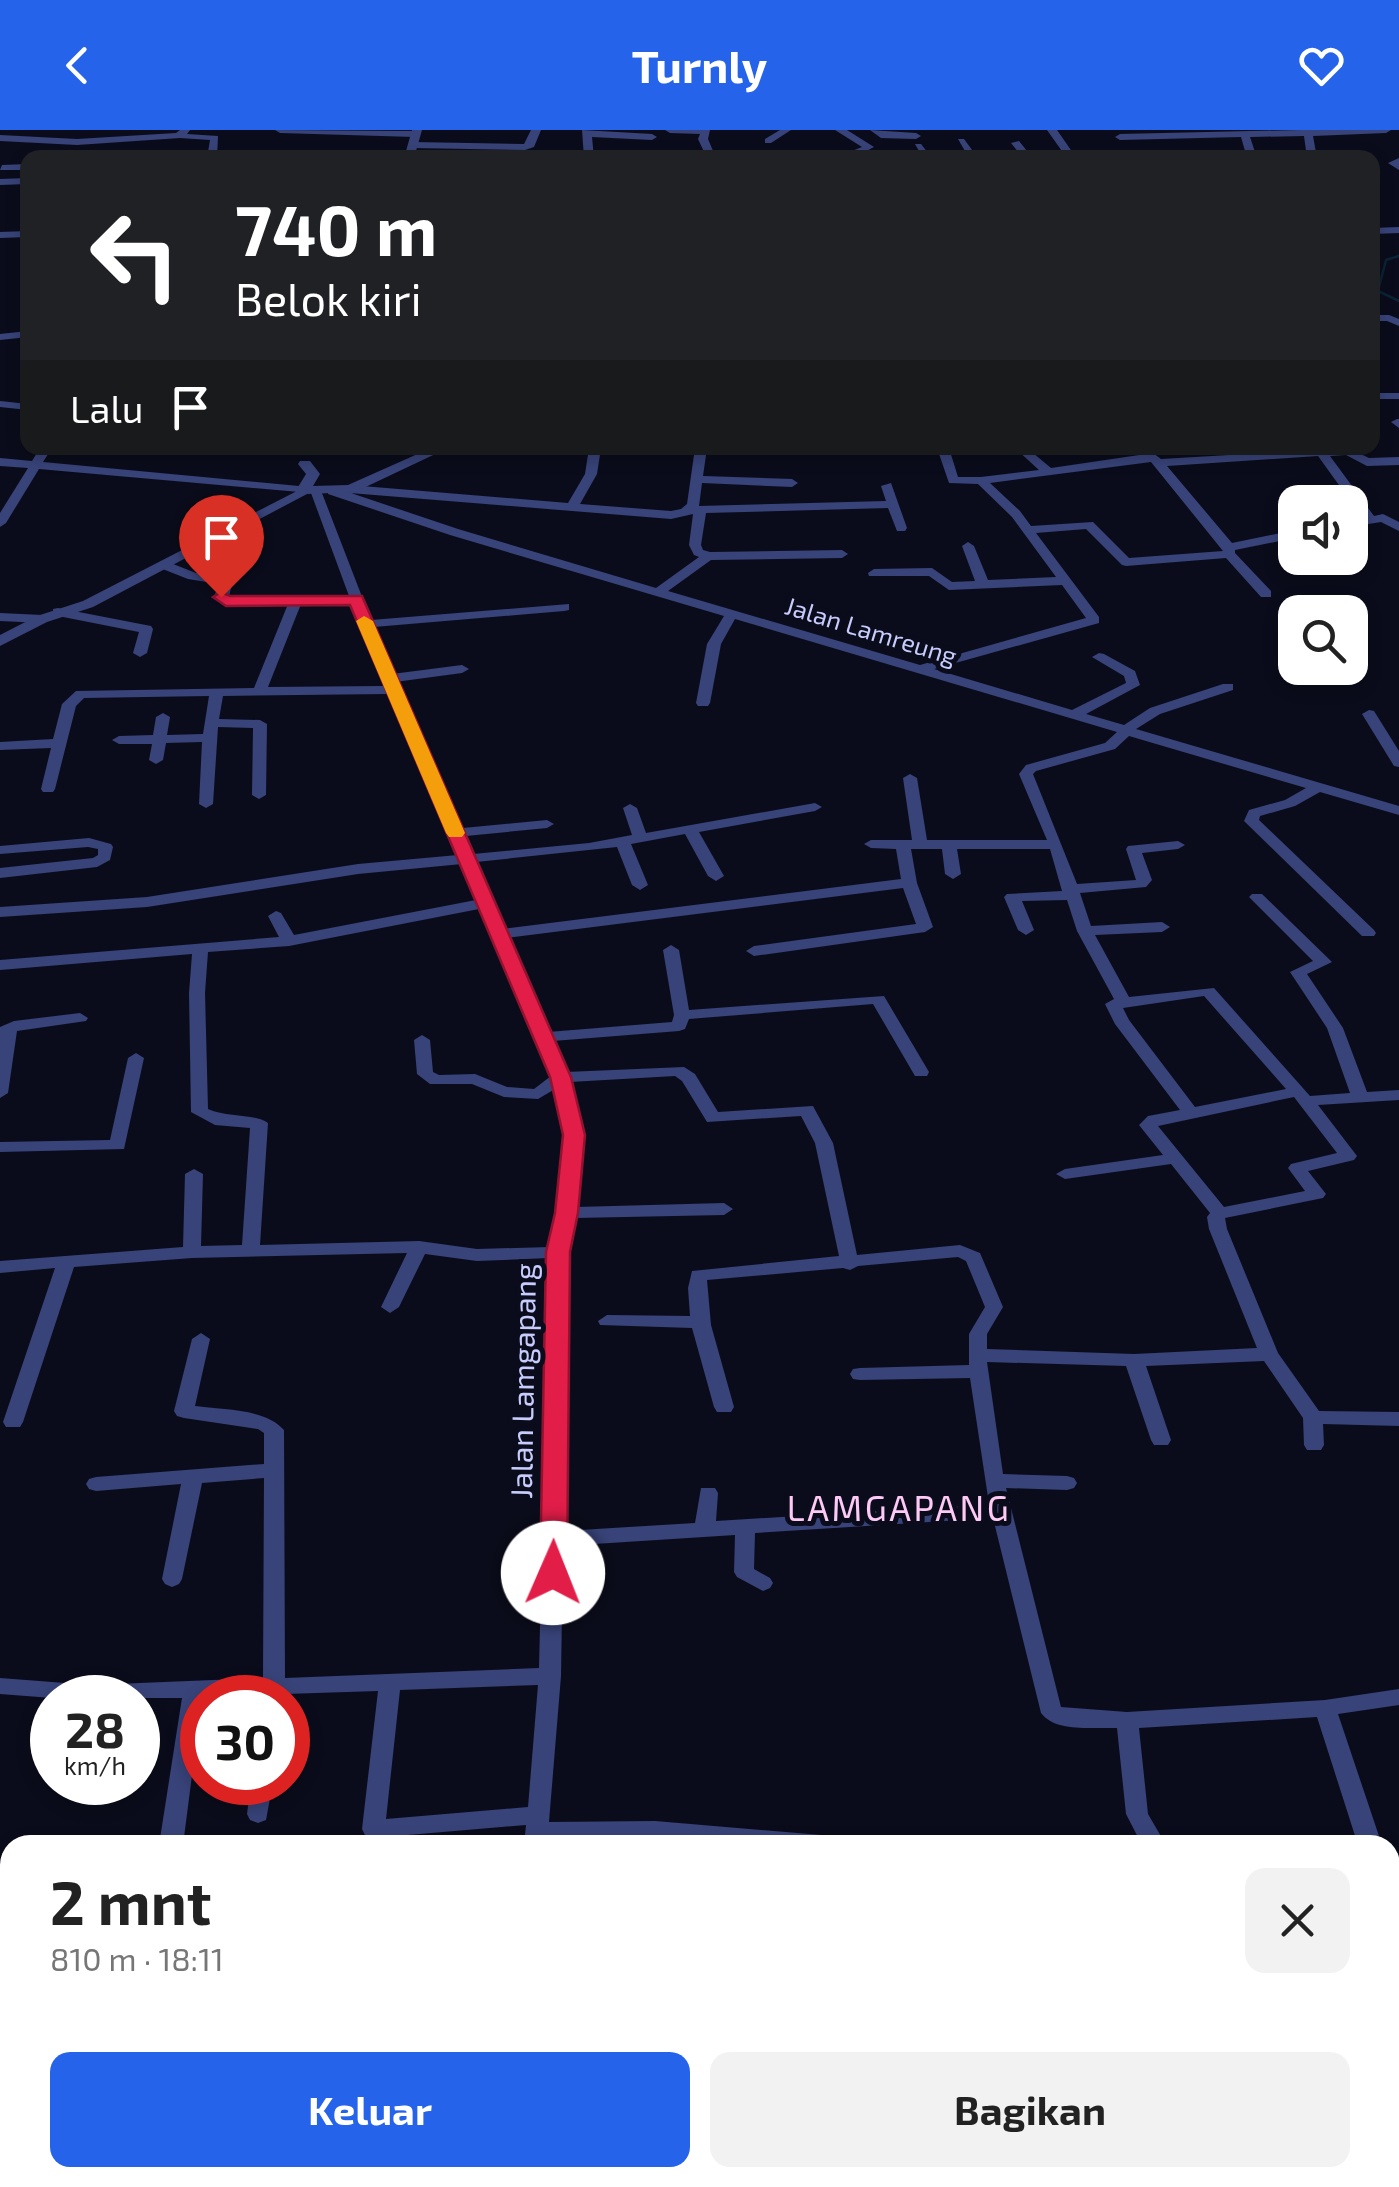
<!DOCTYPE html>
<html lang="id">
<head>
<meta charset="utf-8">
<style>
  body { margin:0; font-family:"Exo 2",sans-serif; background:#f2f2f2; color:#222; height:100vh; display:flex; flex-direction:column; font-size:38px; white-space:nowrap }
  * { box-sizing:border-box; margin:0 }
  p { font-size:32px; color:#767676 }
  .icon { flex:none; width:55px; height:55px; fill:none; stroke:currentColor; stroke-width:2; stroke-linecap:round; stroke-linejoin:round }
  .map { position:relative; flex:1; overflow:hidden }
  .side { position:absolute; left:0px; top:1705px; width:1400px; height:352px; display:flex; flex-direction:column; background:#fff; border-radius:30px 30px 0 0; box-shadow:0 5px 15px #0003 }
  .side>* { flex:none }
  .guide { position:absolute; left:20px; top:20px; width:1360px; height:305px; border-radius:20px; box-shadow:0 5px 15px #0003; background:#202124; color:#fff; overflow:hidden }
  .buttons { position:absolute; left:1278px; top:355px; display:grid; gap:20px }
  .buttons a { display:grid; place-items:center; width:90px; height:90px; border-radius:20px; background:#fff; box-shadow:0 5px 15px #0003; font-size:50px }
  .speed { position:absolute; left:30px; top:1545px; display:flex; gap:20px; font-size:50px; font-weight:700; text-align:center }
  .speed>* { display:grid; place-content:center; width:130px; height:130px; border-radius:50%; background:#fff; box-shadow:0 5px 15px #0003; line-height:1 }
  .speed small { font-size:25px; font-weight:400 }
  .speed .limit { border:15px solid #d22; background:#fff; color:#111 }
  .pin { position:absolute; display:grid; place-items:center; width:85px; height:85px; color:#fff; margin:-102px -42px; border-radius:50% 50% 50% 0; rotate:-45deg; box-shadow:0 0 10px #0007 }
  .pin .icon { rotate:45deg }
  .me { position:absolute; width:110px; margin:-55px; rotate:1deg; stroke-linejoin:round; filter:drop-shadow(0 0 8px #0008) }
  .turn { display:flex; align-items:center; gap:35px; height:210px; padding:0 50px; font-size:45px }
  .turn .icon { width:130px; height:130px; stroke-width:2.5 }
  .turn b { display:block; font-size:70px; line-height:85px }
  .then { display:flex; align-items:center; height:95px; padding:0 50px; background:#0003; gap:20px; font-size:38px }
  .round { display:grid; place-items:center; flex:none; width:105px; height:105px; border-radius:20px; background:#f2f2f2 }
  .summary { display:flex; align-items:center; justify-content:space-between; height:170px; padding:0 50px }
  h1 { font-size:60px; font-weight:700; line-height:75px }
  .cta { display:flex; gap:20px; margin-top:auto; padding:20px 50px }
  .cta a { flex:1; height:115px; border-radius:20px; background:#2563eb; color:#fff; font-size:40px; font-weight:700; line-height:115px; text-align:center }
  .cta a+a { background:#f2f2f2; color:#222 }
  header { display:flex; justify-content:space-between; align-items:center; height:130px; padding:0 50px; background:#2563eb; color:#fff; font-size:45px; font-weight:700 }
  .map>svg:first-child { display:block }
  .lines { fill:none; stroke-linecap:round; stroke-linejoin:round }
  .stream { stroke:#0a2336; stroke-width:2.5 }
  .minor { fill:#384379; fill-rule:evenodd }
  .tertiary { fill:#384379; fill-rule:evenodd }
  .route { fill:#e11d48; stroke:#92132f; stroke-width:2.5 }
  .slow { fill:#f59e0b }
  .labels { text-anchor:middle; stroke-width:10; stroke-linejoin:round; paint-order:stroke }
  .far-street-label { font-size:25px; fill:#c7ccfd; stroke:#0b0c1b }
  .street-label { font-size:30px; fill:#c7ccfd; stroke:#0b0c1b }
  .quarter-label { font-size:35px; letter-spacing:2.5px; fill:#fdc9f5; stroke:#0b0c1b }
</style>
</head>
<body>
<header><svg class="icon" aria-label="back" viewBox="0 0 24 24"><path d="M15 5l-7 7 7 7"/></svg>Turnly<svg class="icon" aria-label="heart" viewBox="0 0 24 24"><path d="M12 20l-8-8c-3-5 5-10 8-4 3-6 11-1 8 4z"/></svg></header>
<div class="map">
<svg width="1399" height="2057" viewBox="0 0 1399 2057">
  <rect width="100%" height="100%" fill="#0b0c1b"/>
  <g class="lines">
    <polyline class="stream" points="1399,126 1386,130 1378,161 1399,171"/>
    <g class="minor">
      <polygon points="180,0 190,0 187,4 218,6 217,28 207,28 210,10 180,8 77,15 0,11 0,5 77,9 176,3"/>
      <polygon points="275,0 415,1 420,4 415,7 280,3"/>
      <polygon points="531,0 541,0 534,17 525,20 413,18 408,15 413,12 524,14"/>
      <polygon points="582,0 652,4 657,7 652,10 592,7 594,28 584,28"/>
      <polygon points="665,0 710,0 708,9 716,28 707,28 698,9 700,4 670,3"/>
      <polygon points="780,0 791,0 771,13 765,13 765,9"/>
      <polygon points="835,0 847,0 874,17 857,26 858,28 847,28 847,23 862,17"/>
      <polygon points="870,0 916,3 921,6 916,9 881,8"/>
      <polygon points="1047,0 1057,0 1073,23 1124,21 1129,24 1108,28 1023,28 1011,13 1019,11 1031,26 1064,24"/>
      <polygon points="1300,0 1391,0 1386,3 1313,6 1317,28 1307,28 1304,6 1250,7 1257,28 1247,28 1241,7 1120,10 1115,7 1120,4"/>
      <polygon points="958,9 964,9 978,28 969,28"/>
      <polygon points="915,14 921,14 932,28 923,28"/>
      <polygon points="409,24 414,27 287,28 291,25"/>
      <polygon points="1399,28 1399,40 1388,33"/>
      <polygon points="28,34 28,40 0,40 2,35"/>
      <polygon points="28,48 28,54 0,55 0,49"/>
      <polygon points="28,101 28,107 0,108 0,102"/>
      <polygon points="1372,185 1389,185 1399,189 1399,196 1387,191 1372,191"/>
      <polygon points="28,201 28,207 0,210 0,204"/>
      <rect x="1372" y="263" width="27" height="6"/>
      <polygon points="0,271 28,274 28,280 0,277"/>
      <polygon points="1397,289 1399,289 1399,298 1391,292"/>
      <path d="M40,318h12l-9,14 277,26 51,132 198,-16v6l-5,1 -190,16 18,47 70,-9 7,4 -7,4 -67,9 68,146 84,-8 7,4 -7,4 -81,8 7,18 116,-11 43,-8 -9,-27 7,-4 7,4 9,25 169,-30 7,4 -7,4 -116,21 25,44 -8,5 -8,-5 -23,-42 -54,10 17,41 -8,5 -8,-5 -15,-38 -141,15 27,67 398,-50 -5,-30 -25,-1 -7,-4 7,-4h41l-9,-62 7,-4 7,4 10,62h120l-28,-66 7,-9 79,-22 12,-11 -382,-113 -14,25 -11,59 -2,3h-10l-2,-3 11,-59 17,-28 -274,-81 -122,-41v-6h8l122,41 198,59 43,-31 -5,-2 -5,-10 4,-31 -22,5 -321,-26 -6,-4 6,-4 218,18 17,-29 4,-26h12l-4,26 -17,30 91,7 10,-2 6,-5 8,-56h12l-4,28 89,3 6,4 -6,4 -90,-4 -3,23 187,-5 -5,-15 10,-3 16,45 -2,3h-8l-9,-23 -182,5 -5,32 2,5 7,2 132,-2 6,4 -6,4 -131,2 -43,31 252,74 166,-47 -24,-33 -113,5 -20,-14h-60l-1,-3 6,-4 58,-1 20,14 23,-1 -13,-35 6,-4 6,4 14,34 68,-3 -44,-60 -34,-33 -29,-1 -12,-35h12l9,29h23l58,-7 -24,-22h12l24,20 102,-15 8,6 187,-11 21,10 30,-1v8l-32,1 -21,-11 -16,1 44,60 9,-2 16,8v9l-18,-9 -31,5v-8l12,-2 -44,-61 -151,10 65,77 63,-13v8l-60,12v3l36,38v6h-10l-35,-39 -100,8 -4,-1 -36,-36 -50,4 63,84v6l-165,46 138,41 54,-27 -2,-7 -32,-19 7,-4 5,1 31,17 5,14 -54,29 38,11 26,-17 73,-24h10v6l-73,24 -24,15 263,77v9l-79,-23 -25,14 -35,10 -1,4 115,110 2,3 -2,3h-12l-118,-115 5,-11 36,-10 21,-12 -177,-52 -14,13 -79,22 -3,3 44,110 59,-4 -10,-31 2,-3 50,-5 7,4 -7,4 -36,4 10,27 -6,7 -66,6 11,33 71,-4 8,5 -8,5 -67,3 34,62 85,-9 96,108 40,-3 -23,-65 -37,-56 23,-11 -64,-64 3,-3h10l70,68 -25,12 36,54 24,64 32,-2v10l-81,5 39,51 -3,4 -46,11 18,23 -3,4 -98,20 2,11 51,124 41,58 80,1v14l-76,-2 1,21 -3,5h-14l-3,-5 -1,-27 -39,-57 -118,5 25,74 -3,5h-14l-3,-5 -25,-74 -139,-4 16,112 64,2 7,2 3,5 -3,5 -7,2 -61,-2 55,219 66,5 198,-12 74,-11v16l-61,9 44,131h-24l-41,-128 -178,11 9,86 18,31h-24l-16,-31 -9,-86c-23,-1 -61,5 -76,-15l-48,-195 -238,15 -1,36 16,9 3,5 -3,5 -7,3 -26,-14 -3,-5 1,-37 -172,11 -2,130 -12,146 106,-1 178,15 8,3 4,6c-100,0 -198,-6 -297,-5v5h-24l2,-20 -153,13 -8,-3 -3,-6 16,-138 -93,3v4h-22v-3l-61,3 -19,147h-24l23,-147h-130l-52,-4v-16l91,7 172,-7 1,-200 -62,5 -20,96 -3,5 -7,3 -7,-3 -3,-5 19,-95 -85,7 -7,-2 -3,-5 3,-5 7,-2 168,-13v-31l-6,-4 -74,-11 -7,-2 -3,-5 18,-72 9,-6 9,6 -15,67c27,4 70,2 89,24l1,248 254,-10 10,-410 -72,3 -52,-7 -26,53 -9,6 -9,-6 26,-54 -215,5 -118,9 -51,155 -3,5h-14l-3,-5 52,-154 -55,5v-12l183,-14 2,-73 9,-5 9,5 -2,72 41,-1 8,-117 -35,-3 -24,-13 -2,-119 3,-39 -192,16v-10l279,-23 -11,-21 8,-5 5,2 13,22 182,-35 -14,-36 -104,10 -211,33 -147,10v-10l147,-10 211,-33 100,-9 -22,-58 -49,-103 -164,2 -4,23 41,1 7,4 -1,71 -7,4 -7,-4 1,-67 -35,-1 -5,77 -7,4 -7,-4 3,-62 -36,1 -3,17 -7,4 -7,-4 3,-16h-33l-7,-4 7,-4 34,-1 3,-18 7,-4 7,4 -3,18 36,-1 6,-38 -125,2 -8,8 -21,83 -2,3h-10l-2,-3 10,-41 -51,2v-8l53,-3 9,-35 14,-13 178,-3 34,-84 -68,-1 -5,-9 4,-10 -31,-5 -28,-11v-6h8l28,11 36,5 1,3 -4,15h120l-38,-103 -272,-24 -33,54 -6,4v-14l28,-45 -28,-2v-8l32,3zM1151,332l72,89 -94,7 -36,-36 -62,4 -11,-15 -30,-28zM301,474h51l32,82 -116,1zM911,719h31l3,25 8,5 8,-5 -4,-25h93l12,42 -55,3 -3,3 14,33 8,5 8,-5 -12,-29 45,-1 10,31 37,68 -9,5 10,20 65,86 -32,6 -9,9 24,30 -98,14 -9,5 9,5 106,-15 39,49 -3,4 2,12 48,119 -123,6 -147,-5v-15l16,-27 -23,-54 -20,-8 -103,10 -24,-112 -20,-37 -95,6 -23,-38 -11,-7 -118,5 -13,-31 126,-10 6,-2 4,-10 184,-15 42,72h12l2,-4 -45,-76 -195,14 -10,-60 -8,-5 -8,5 11,65 -2,7 -124,10 -42,-94 397,-50 13,36 -162,22 -8,5 8,5 171,-24 8,-5 -16,-44zM479,779l72,167 -17,13 -27,-2 -32,-13 -36,1 -6,-3 -3,-32 -8,-5 -8,5 3,34 13,10h42l32,13 34,2 17,-10 10,46 -7,78 -8,34 -73,2 -58,-8 -159,4 8,-122c-15,-10 -40,-5 -60,-14l-3,-116 3,-41 81,-6zM1204,866l82,93 -91,18 -66,-87 -6,-12zM675,946l7,5 25,41 94,-6 14,27 24,113 -147,15 -4,17 2,28 -83,-1 -9,6 2,4 92,3 22,79 3,5h14l3,-5 -23,-82 -4,-45 136,-12 7,2 8,-4 100,-9 8,4 19,46 -16,27v31l-109,3 -7,1 -3,5 3,5 7,1 110,-2 19,126 -273,17 2,-28 -3,-5h-14l-6,35 -132,8 4,-279 8,-34 149,-3 9,-6 -9,-6 -148,4 7,-72 -13,-53zM1294,967l43,56 -46,11 -3,4 17,23 -81,16 -66,-81zM538,1555l-10,122 -142,12 14,-129z"/>
      <polygon points="58,478 151,496 153,499 147,523 140,527 133,523 139,502 53,485 53,479"/>
      <polygon points="0,483 42,485 49,489 42,493 0,491"/>
      <polygon points="1369,580 1374,581 1399,621 1399,637 1394,636 1362,584"/>
      <polygon points="89,708 111,714 113,717 110,730 97,737 0,748 0,738 93,728 98,725 98,719 88,717 0,724 0,716"/>
      <polygon points="80,883 88,888 86,891 17,901 8,963 0,968 0,897 14,891"/>
      <polygon points="136,923 144,928 124,1019 0,1022 0,1012 110,1010 128,928"/>
      <polygon points="251,1652 273,1652 266,1690 258,1693 250,1690 247,1684"/>
      <polygon points="0,1862 10,1864 10,1880 0,1882"/>
      <polygon points="289,2048 319,2048 324,2057 294,2057"/>
      <polygon points="511,2048 537,2048 536,2057 510,2057"/>
      <polygon points="1258,2048 1284,2048 1286,2057 1260,2057"/>
    </g>
    <g class="tertiary">
      <polygon points="412,0 422,0 414,28 404,28"/>
      <polygon points="1399,97 1399,103 1372,104 1372,98"/>
      <polygon points="431,318 448,318 355,362 307,364 93,477 47,492 0,516 0,505 37,486 83,471 295,362 306,344 298,334 300,331 310,331 320,344 313,356 348,355"/>
    </g>
  </g>
  <polygon class="route" points="221,462 230,466 362,466 571,947 585,1005 578,1083 570,1122 567,1443 563,1450 544,1450 540,1443 546,1122 555,1083 563,1005 550,947 350,475 226,476 213,467"/>
  <polygon class="slow" points="364,486 373,491 465,703 462,707 449,707 446,703 356,491"/>
  <g class="labels">
    <g class="far-street-label">
      <text transform="translate(871 501) rotate(17)" y="9">Jalan Lamreung</text>
    </g>
    <g class="street-label">
      <text transform="translate(524 1251) rotate(-89)" y="10">Jalan Lamgapang</text>
    </g>
    <g class="quarter-label">
      <text x="899" y="1391">LAMGAPANG</text>
    </g>
  </g>
</svg>
<div class="buttons">
<a><svg class="icon" aria-label="sound" viewBox="0 0 24 24"><path d="M4 9h4l5-4v14l-5-4H4zM17 9q2 3 0 6"/></svg></a>
<a><svg class="icon" aria-label="search" viewBox="0 0 24 24"><circle cx="10" cy="10" r="6"/><path d="M15 15l6 6"/></svg></a>
</div>
<div class="speed"><div>28<small>km/h</small></div><div class="limit">30</div></div>
<div class="pin" style="left:221px;top:467px;background:#d93025"><svg class="icon" aria-label="arrive" viewBox="0 0 24 24"><path d="M6 21V4h12l-3 4 3 4H6"/></svg></div>
<svg class="me" style="left:553px;top:1443px" viewBox="-20 -20 40 40"><circle r="19" fill="#fff"/><path d="M0-13L10 11 0 6-10 11z" fill="#e11d48"/></svg>
<div class="guide">
<div class="turn"><svg class="icon" aria-label="left" viewBox="0 0 24 24"><path d="M17 20v-9H6M10 6l-5 5 5 5"/></svg><div><b>740 m</b>Belok kiri</div></div>
<div class="then">Lalu<svg class="icon" aria-label="arrive" viewBox="0 0 24 24"><path d="M6 21V4h12l-3 4 3 4H6"/></svg></div>
</div>
<section class="side">
<div class="summary"><div><h1>2 mnt</h1><p>810 m · 18:11</p></div><a class="round"><svg class="icon" aria-label="close" viewBox="0 0 24 24"><path d="M6 6l12 12M18 6L6 18"/></svg></a></div>
<div class="cta"><a>Keluar</a><a>Bagikan</a></div>
</section>
</div>
</body>
</html>
